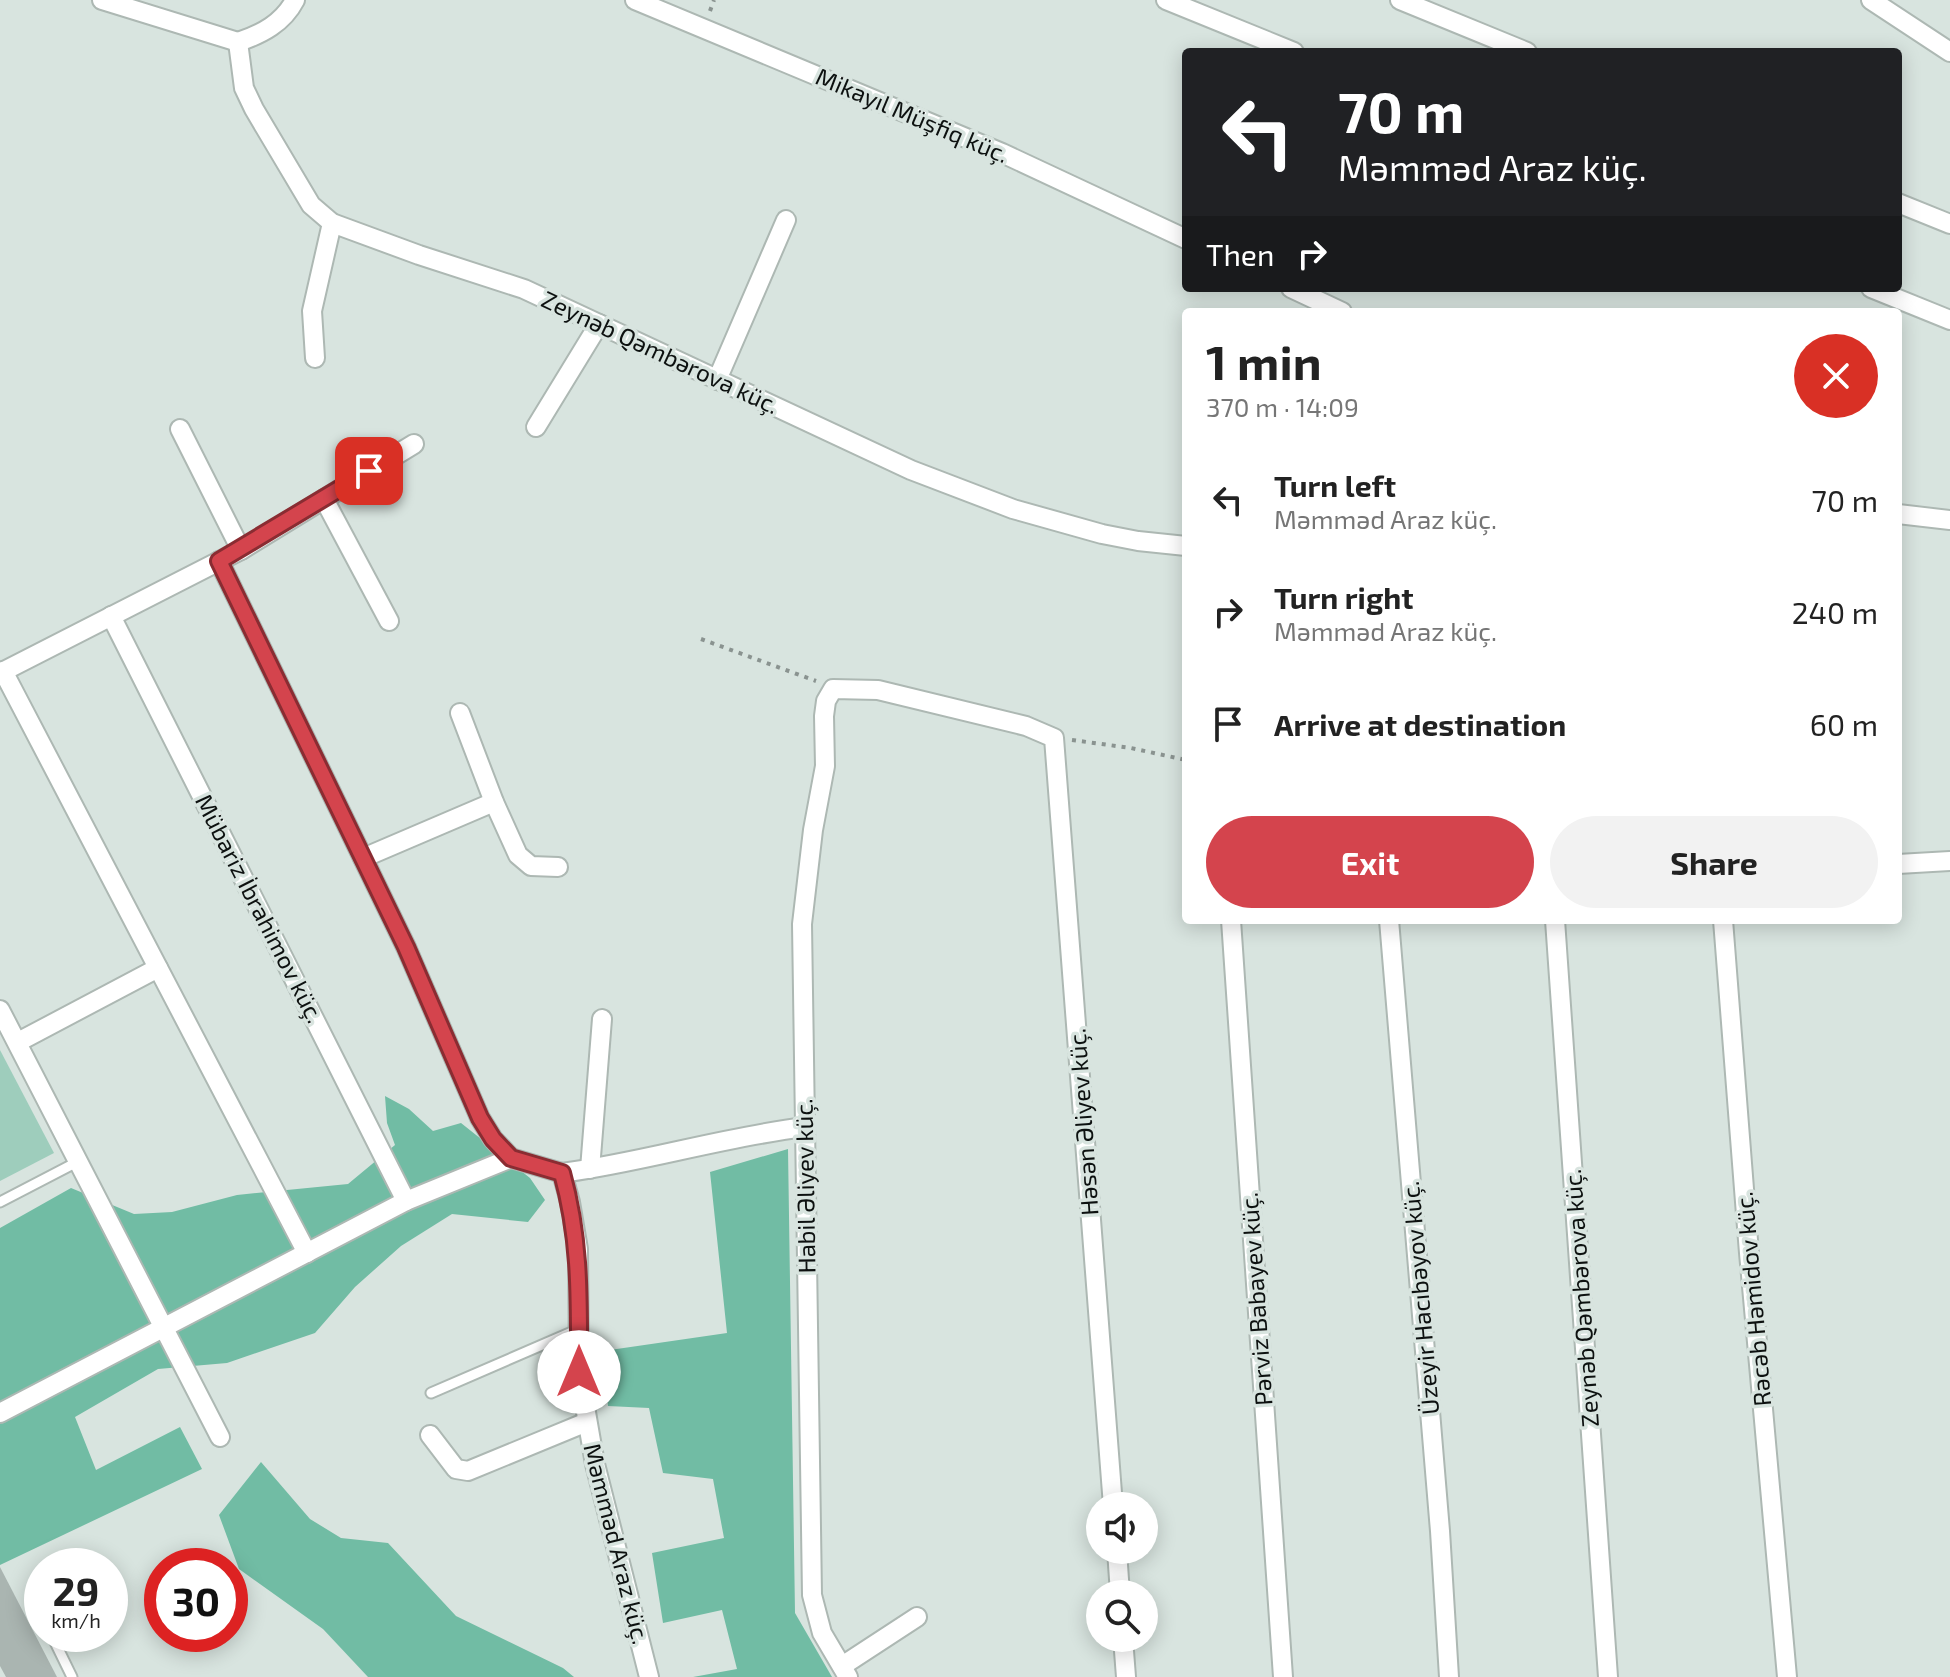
<!DOCTYPE html>
<html lang="en">
<head>
<meta charset="utf-8">
<style>
  body { margin:0; font-family:"Exo 2",sans-serif; background:#f2f2f2; color:#222; height:100vh; display:flex; flex-direction:column; font-size:30px; white-space:nowrap }
  * { box-sizing:border-box; margin:0 }
  p { font-size:26px; color:#767676 }
  .icon { flex:none; width:44px; height:44px; fill:none; stroke:currentColor; stroke-width:2; stroke-linecap:round; stroke-linejoin:round }
  .map { position:relative; flex:1; overflow:hidden }
  .drawer { position:absolute; left:1182px; top:308px; width:720px; height:616px; display:flex; flex-direction:column; background:#fff; border-radius:8px; box-shadow:0 4px 20px #0003 }
  .drawer>* { flex:none }
  .hud { position:absolute; left:1182px; top:48px; width:720px; height:244px; border-radius:8px; box-shadow:0 4px 20px #0003; background:#202124; color:#fff; overflow:hidden }
  .tools { position:absolute; left:1086px; top:1492px; display:grid; gap:16px }
  .tools a { display:grid; place-items:center; width:72px; height:72px; border-radius:50%; background:#fff; box-shadow:0 4px 20px #0003; font-size:40px }
  .speed { position:absolute; left:24px; top:1548px; display:flex; gap:16px; font-size:40px; font-weight:700; text-align:center }
  .speed>* { display:grid; place-content:center; width:104px; height:104px; border-radius:50%; background:#fff; box-shadow:0 4px 20px #0003; line-height:1 }
  .speed small { font-size:20px; font-weight:400 }
  .speed .limit { border:12px solid #d22; background:#fff; color:#111 }
  .pin { position:absolute; display:grid; place-items:center; width:68px; height:68px; color:#fff; margin:-34px; border-radius:16px; box-shadow:0 4px 12px #0006 }
  .me { position:absolute; width:88px; margin:-44px; rotate:0deg; stroke-linejoin:round; filter:drop-shadow(0 0 6px #0008) }
  .turn { display:flex; align-items:center; gap:28px; height:168px; padding:0 24px; font-size:36px }
  .turn .icon { width:104px; height:104px; stroke-width:2.5 }
  .turn b { display:block; font-size:56px; line-height:68px }
  .then { display:flex; align-items:center; height:76px; padding:0 24px; background:#0003; gap:16px; font-size:30px }
  .round { display:grid; place-items:center; flex:none; width:84px; height:84px; border-radius:42px; background:#f2f2f2 }
  .headline { display:flex; align-items:center; justify-content:space-between; height:136px; padding:0 24px }
  h1 { font-size:48px; font-weight:700; line-height:60px }
  .primary-button { display:flex; gap:16px; margin-top:auto; padding:16px 24px }
  .primary-button a { flex:1; height:92px; border-radius:48px; background:#d4444d; color:#fff; font-size:32px; font-weight:700; line-height:92px; text-align:center }
  .primary-button a+a { background:#f2f2f2; color:#222 }
  ul { padding:0; list-style:none }
  li { display:flex; align-items:center; gap:24px; height:112px; padding:0 24px }
  li div { flex:1 }
  li b { display:block; font-size:30px }
  li em { font-style:normal }
  .map>svg:first-child { display:block }
  .green { fill:#9ecdbc }
  .forest { fill:#71bca4 }
  .building { fill:#aab5b1 }
  .lines { fill:none; stroke-linecap:round; stroke-linejoin:round }
  .lane-casing { stroke:#adb8b3; stroke-width:13 }
  .street-casing { stroke:#adb8b3; stroke-width:22 }
  .path { stroke:#8a9390; stroke-width:4; stroke-dasharray:4 6; stroke-linecap:butt }
  .lane { stroke:#fff; stroke-width:9 }
  .street { stroke:#fff; stroke-width:18 }
  .route-casing { stroke:#8a2c32; stroke-width:20 }
  .route { stroke:#d4444d; stroke-width:14 }
  .labels { text-anchor:middle; stroke-width:7; stroke-linejoin:round; paint-order:stroke }
  .street-label { font-size:24px; fill:#0d1110; stroke:#d8e4df }
</style>
</head>
<body>
<div class="map">
<svg width="1950" height="1677" viewBox="0 0 1950 1677">
  <rect width="100%" height="100%" fill="#d8e4df"/>
  <polygon class="green" points="0,1050 54,1153 0,1181"/>
  <g class="forest">
    <polygon points="385,1096 409,1109 433,1131 461,1123 530,1178 545,1200 528,1222 452,1214 401,1246 355,1287 315,1333 227,1363 158,1369 75,1417 96,1470 180,1427 202,1469 0,1565 0,1228 71,1188 134,1214 172,1212 237,1195 348,1184 395,1145 387,1123"/>
    <polygon points="788,1149 795,1613 832,1677 693,1677 737,1669 722,1610 663,1623 652,1553 724,1538 713,1479 663,1473 649,1408 608,1406 603,1351 727,1333 710,1172"/>
    <polygon points="261,1462 310,1519 341,1538 388,1543 456,1616 563,1668 574,1677 368,1677 323,1629 239,1569 219,1515"/>
  </g>
  <polygon class="building" points="0,1567 57,1677 6,1677 0,1666"/>
  <g class="lines">
    <g class="lane-casing">
      <g id="lane">
        <polyline points="0,1202 79,1161"/>
        <polyline points="431,1393 579,1329"/>
        <polyline points="51,1634 72,1677"/>
      </g>
    </g>
    <g class="street-casing">
      <g id="street">
        <polyline points="102,0 238,42"/>
        <polyline points="635,0 1002,153 1186,239"/>
        <polyline points="1166,0 1294,52"/>
        <polyline points="1400,0 1527,52"/>
        <polyline points="1871,0 1950,52"/>
        <polyline points="238,42 244,88 254,109 311,205 332,223 419,255 524,289 911,470 1013,509 1102,534 1138,541 1186,546"/>
        <path d="M238,42c24,-8 45,-19 57,-42"/>
        <polyline points="1898,203 1950,224"/>
        <polyline points="1291,288 1342,312"/>
        <polyline points="1871,288 1950,320"/>
        <polyline points="315,358 312,311 332,223"/>
        <polyline points="717,380 786,220"/>
        <polyline points="536,427 599,324"/>
        <polyline points="180,429 241,550"/>
        <polyline points="324,499 389,621"/>
        <polyline points="1898,514 1950,520"/>
        <polyline points="219,561 406,947 480,1118 493,1139 511,1158 562,1173 570,1202 578,1249 579,1372 595,1464 649,1677"/>
        <polyline points="111,616 406,1201"/>
        <polyline points="3,671 307,1253"/>
        <polyline points="0,673 241,550 414,444"/>
        <polyline points="460,713 494,802 518,855 531,866 558,867"/>
        <polyline points="363,858 494,802"/>
        <polyline points="1898,864 1950,861"/>
        <polyline points="1231,920 1283,1677"/>
        <polyline points="1389,920 1440,1531 1449,1677"/>
        <polyline points="1555,920 1608,1677"/>
        <polyline points="1723,920 1749,1253 1787,1677"/>
        <polyline points="0,1010 220,1437"/>
        <polyline points="18,1042 158,968"/>
        <polyline points="590,1169 602,1019"/>
        <path d="M562,1173c82,-11 161,-36 243,-46"/>
        <polyline points="0,1413 406,1201 511,1158"/>
        <polyline points="430,1435 456,1469 468,1471 587,1422"/>
        <polyline points="1117,1550 1120,1594"/>
        <polyline points="1123,1638 1126,1677"/>
        <polyline points="842,1666 917,1617"/>
        <polyline points="848,1677 822,1633 812,1595 802,924 813,830 825,766 824,716 826,701 833,689 878,690 1026,726 1054,738 1113,1506"/>
      </g>
    </g>
    <g class="path">
      <polyline points="710,11 714,0"/>
      <polyline points="701,639 816,681"/>
      <polyline points="1072,740 1131,748 1186,760"/>
    </g>
    <use href="#lane" class="lane"/>
    <use href="#street" class="street"/>
  </g>
  <g class="lines">
    <g class="route-casing">
      <path id="route" d="M369,471l-150,90 187,386 74,171 13,21 18,19 51,15c19,68 17,129 17,199"/>
    </g>
    <use href="#route" class="route"/>
  </g>
  <g class="labels">
    <g class="street-label">
      <text transform="translate(912 116) rotate(23)" y="8">Mikayıl Müşfiq küç.</text>
      <text transform="translate(660 353) rotate(25)" y="8">Zeynəb Qəmbərova küç.</text>
      <text transform="translate(259 909) rotate(63)" y="8">Mübariz İbrahimov küç.</text>
      <text transform="translate(1084 1122) rotate(-94)" y="8">Həsən Əliyev küç.</text>
      <text transform="translate(806 1186) rotate(-91)" y="8">Habil Əliyev küç.</text>
      <text transform="translate(1421 1298) rotate(-95)" y="8">Üzeyir Hacıbəyov küç.</text>
      <text transform="translate(1582 1298) rotate(-94)" y="8">Zeynəb Qəmbərova küç.</text>
      <text transform="translate(1257 1299) rotate(-94)" y="8">Pərviz Babayev küç.</text>
      <text transform="translate(1754 1299) rotate(-95)" y="8">Rəcəb Həmidov küç.</text>
      <text transform="translate(616 1544) rotate(76)" y="8">Məmməd Araz küç.</text>
    </g>
  </g>
</svg>
<div class="tools">
<a><svg class="icon" aria-label="sound" viewBox="0 0 24 24"><path d="M4 9h4l5-4v14l-5-4H4zM17 9q2 3 0 6"/></svg></a>
<a><svg class="icon" aria-label="search" viewBox="0 0 24 24"><circle cx="10" cy="10" r="6"/><path d="M15 15l6 6"/></svg></a>
</div>
<div class="speed"><div>29<small>km/h</small></div><div class="limit">30</div></div>
<div class="pin" style="left:369px;top:471px;background:#d93025"><svg class="icon" aria-label="arrive" viewBox="0 0 24 24"><path d="M6 21V4h12l-3 4 3 4H6"/></svg></div>
<svg class="me" style="left:579px;top:1372px" viewBox="-20 -20 40 40"><circle r="19" fill="#fff"/><path d="M0-13L10 11 0 6-10 11z" fill="#d4444d"/></svg>
<div class="hud">
<div class="turn"><svg class="icon" aria-label="left" viewBox="0 0 24 24"><path d="M17 20v-9H6M10 6l-5 5 5 5"/></svg><div><b>70 m</b>Məmməd Araz küç.</div></div>
<div class="then">Then<svg class="icon" aria-label="right" viewBox="0 0 24 24"><path d="M7 20v-9h11M14 6l5 5-5 5"/></svg></div>
</div>
<section class="drawer">
<div class="headline"><div><h1>1 min</h1><p>370 m · 14:09</p></div><a class="round" style="background:#d93025;color:#fff"><svg class="icon" aria-label="close" viewBox="0 0 24 24"><path d="M6 6l12 12M18 6L6 18"/></svg></a></div>
<ul>
<li><svg class="icon" aria-label="left" viewBox="0 0 24 24"><path d="M17 20v-9H6M10 6l-5 5 5 5"/></svg><div><b>Turn left</b><p>Məmməd Araz küç.</p></div><em>70 m</em></li>
<li><svg class="icon" aria-label="right" viewBox="0 0 24 24"><path d="M7 20v-9h11M14 6l5 5-5 5"/></svg><div><b>Turn right</b><p>Məmməd Araz küç.</p></div><em>240 m</em></li>
<li><svg class="icon" aria-label="arrive" viewBox="0 0 24 24"><path d="M6 21V4h12l-3 4 3 4H6"/></svg><div><b>Arrive at destination</b></div><em>60 m</em></li>
</ul>
<div class="primary-button"><a>Exit</a><a>Share</a></div>
</section>
</div>
</body>
</html>
